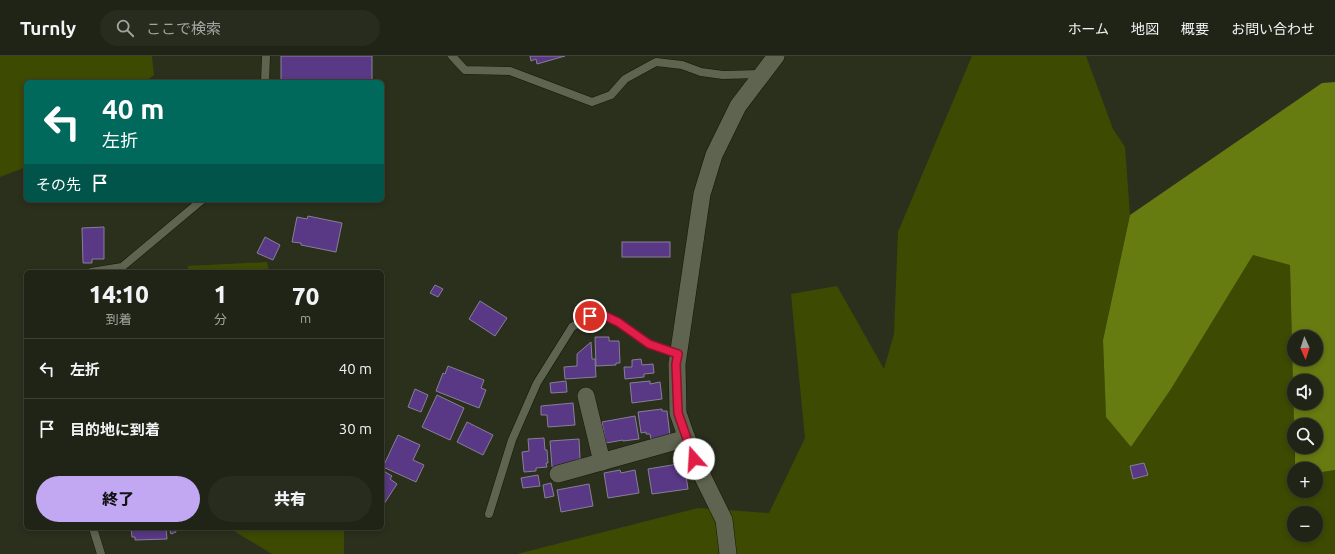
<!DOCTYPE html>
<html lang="ja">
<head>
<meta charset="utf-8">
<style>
  body { margin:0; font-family:Ubuntu,"Noto Sans JP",sans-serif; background:#282c1f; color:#f1f3f6; height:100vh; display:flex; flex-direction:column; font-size:15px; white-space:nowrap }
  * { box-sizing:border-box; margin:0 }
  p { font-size:13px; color:#a2a4a1 }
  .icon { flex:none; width:22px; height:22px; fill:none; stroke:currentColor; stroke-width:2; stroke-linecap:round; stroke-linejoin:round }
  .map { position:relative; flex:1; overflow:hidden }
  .details { position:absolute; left:24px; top:214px; width:360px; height:260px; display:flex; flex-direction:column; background:#202416; border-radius:6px; box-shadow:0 2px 6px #0003,0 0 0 1px #3d4135 }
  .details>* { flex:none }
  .guide { position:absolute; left:24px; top:24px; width:360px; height:122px; border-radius:6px; box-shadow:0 2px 6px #0003,0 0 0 1px #3d4135; background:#00695c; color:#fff; overflow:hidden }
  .needle { width:26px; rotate:177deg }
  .buttons { position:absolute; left:1287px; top:274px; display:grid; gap:8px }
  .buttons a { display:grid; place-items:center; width:36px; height:36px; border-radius:50%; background:#202416; box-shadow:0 2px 6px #0003,0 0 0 1px #3d4135; font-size:20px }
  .pin { position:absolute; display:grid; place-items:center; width:34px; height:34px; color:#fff; margin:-17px; border:2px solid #fff; border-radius:50%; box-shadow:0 1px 4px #0007 }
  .me { position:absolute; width:44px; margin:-22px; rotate:341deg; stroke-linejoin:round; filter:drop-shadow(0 0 3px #0008) }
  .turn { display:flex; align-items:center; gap:14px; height:84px; padding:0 12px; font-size:18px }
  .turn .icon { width:52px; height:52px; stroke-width:2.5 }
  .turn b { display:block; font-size:28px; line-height:34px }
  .then { display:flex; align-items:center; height:38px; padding:0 12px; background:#0003; gap:8px; font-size:15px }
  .eta { display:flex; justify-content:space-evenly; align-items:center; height:68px; text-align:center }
  .eta b { font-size:24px; font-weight:800; line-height:28px }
  .action { display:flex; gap:8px; margin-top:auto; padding:8px 12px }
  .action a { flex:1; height:46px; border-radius:24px; background:#c2a7f2; color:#111; font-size:16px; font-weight:800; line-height:46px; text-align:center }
  .action a+a { background:#282c1f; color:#f1f3f6 }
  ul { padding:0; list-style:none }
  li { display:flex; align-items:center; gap:12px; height:60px; padding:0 12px; border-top:1px solid #3d4135 }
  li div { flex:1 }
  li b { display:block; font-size:15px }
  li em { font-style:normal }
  header { display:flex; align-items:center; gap:24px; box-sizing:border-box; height:56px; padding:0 20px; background:#202416; border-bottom:1px solid #3d4135 }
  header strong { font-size:19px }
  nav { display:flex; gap:22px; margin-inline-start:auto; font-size:14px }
  .search { width:280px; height:36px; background:#282c1f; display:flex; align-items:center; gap:10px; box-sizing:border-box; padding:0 14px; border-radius:22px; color:#a2a4a1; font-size:15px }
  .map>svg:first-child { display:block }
  .green { fill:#3d4a01; fill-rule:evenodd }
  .water { fill:#667b10; fill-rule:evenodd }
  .building { fill:#593886; stroke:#878095 }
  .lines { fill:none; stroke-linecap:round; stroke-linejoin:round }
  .lane-casing { stroke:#131807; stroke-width:9 }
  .street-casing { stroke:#131807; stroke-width:18 }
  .lane { stroke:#5e644f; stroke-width:8 }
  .street { stroke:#5e644f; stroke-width:17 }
  .route-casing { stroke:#92132f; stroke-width:10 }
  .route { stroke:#e11d48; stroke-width:7 }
</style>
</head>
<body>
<header>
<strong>Turnly</strong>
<div class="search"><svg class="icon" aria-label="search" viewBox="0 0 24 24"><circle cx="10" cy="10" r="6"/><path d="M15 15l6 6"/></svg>ここで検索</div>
<nav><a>ホーム</a><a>地図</a><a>概要</a><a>お問い合わせ</a></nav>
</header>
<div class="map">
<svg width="1335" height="498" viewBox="0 0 1335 498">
  <rect width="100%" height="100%" fill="#2b301d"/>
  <g class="green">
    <polygon points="0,0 152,0 154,19 145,26 26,26 26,111 0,121"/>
    <path d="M972,0h114l27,73 12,18 5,68 -27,125 3,76 25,31 40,-58 82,-134 37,9 5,205h-1v22h22v-18l19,-3v84h-818l181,-46 71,5 36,-75 -14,-144 46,-8 47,83 10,-35 4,-102zM1294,457h22v22h-22z"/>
    <polygon points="267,206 269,216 188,216 188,210"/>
    <polygon points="229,472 344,472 344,498 272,498"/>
  </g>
  <path class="water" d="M1335,26v388l-19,3v-4h-21v-22h21v-22h-22l-4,-160 -37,-10 -82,134 -40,58 -25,-30 -3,-77 27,-125 192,-132zM1294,281h22v22h-22zM1294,325h22v22h-22z"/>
  <g class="building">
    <polygon points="281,0 372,0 372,26 281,25"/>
    <polygon points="530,0 565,0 537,8 536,3 531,5"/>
    <polygon points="308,160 342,167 336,196 301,189 301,187 292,186 297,161 307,163"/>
    <polygon points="104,171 104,203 92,203 92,207 83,207 82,172"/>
    <polygon points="265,181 280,189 273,204 257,197"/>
    <rect x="622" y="186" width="48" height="15"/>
    <polygon points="435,229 443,233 438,241 430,237"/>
    <polygon points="480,245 507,262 495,280 469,263"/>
    <polygon points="595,281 609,281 609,285 619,285 620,307 616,307 616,309 596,310"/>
    <polygon points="591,286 592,303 595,303 596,321 565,323 564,311 577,310 577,298"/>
    <polygon points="641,303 642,309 653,308 654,317 644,318 644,321 625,323 624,311 632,311 632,304"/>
    <polygon points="448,310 484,324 481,332 486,334 479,352 436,335 443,317 445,318"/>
    <polygon points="566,325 567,336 551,337 550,327"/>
    <polygon points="650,325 650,328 660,326 662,343 632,347 630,327"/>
    <polygon points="415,333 428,339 421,356 408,351"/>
    <polygon points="437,339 464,352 450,384 422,371"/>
    <polygon points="573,347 575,369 548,371 547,359 541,359 541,350"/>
    <polygon points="662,353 662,355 667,355 670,380 651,383 650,378 646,378 646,376 641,377 638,356"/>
    <polygon points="635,360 639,383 623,385 623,384 606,387 602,366"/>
    <polygon points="467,366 493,379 483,399 457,386"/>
    <polygon points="398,379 420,389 413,404 424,409 416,426 383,411"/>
    <polygon points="544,382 545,394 547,394 548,407 546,407 547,411 536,412 536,415 524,416 522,396 529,395 528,383"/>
    <polygon points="579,383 580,403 576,404 577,409 552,411 550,385"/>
    <polygon points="684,407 688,433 652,438 648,413"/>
    <polygon points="1144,407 1148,419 1133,423 1130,410"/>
    <polygon points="382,414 392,420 390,423 397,428 382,451"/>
    <polygon points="620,414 621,417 635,414 639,437 608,442 604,417"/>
    <polygon points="538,419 540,430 523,432 521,422"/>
    <polygon points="551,427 554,440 545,442 543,429"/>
    <polygon points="589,428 593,450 561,456 557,434"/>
    <polygon points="131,472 166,472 167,483 135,484 135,481 132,481"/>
    <polygon points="169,472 175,472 176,476 171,478"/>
  </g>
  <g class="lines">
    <g class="lane-casing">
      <g id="lane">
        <polyline points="452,0 465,14 510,15 592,46 611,39 625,23 656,6 682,9 701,16 723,19 761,18"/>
        <polyline points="265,26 266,0"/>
        <polyline points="91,216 122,211 202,144"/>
        <polyline points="489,458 512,384 537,327 572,271 590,260 605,260 618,266 649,288 678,299"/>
        <polyline points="93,472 101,498"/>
      </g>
    </g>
    <g class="street-casing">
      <g id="street">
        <polyline points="586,340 602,406"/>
        <polyline points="558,418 687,382"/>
        <polyline points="728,498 724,464 694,403 678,357 677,308 702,138 714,99 738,50 776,0"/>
      </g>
    </g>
    <use href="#lane" class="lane"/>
    <use href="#street" class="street"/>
  </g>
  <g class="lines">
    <g class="route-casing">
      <polyline id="route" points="590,260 605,260 618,266 649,288 678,298 676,308 678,357 694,403"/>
    </g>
    <use href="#route" class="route"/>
  </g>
</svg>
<div class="buttons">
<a><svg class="needle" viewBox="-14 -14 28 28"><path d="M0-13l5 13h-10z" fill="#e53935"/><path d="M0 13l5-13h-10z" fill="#a2a4a1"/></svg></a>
<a><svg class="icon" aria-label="sound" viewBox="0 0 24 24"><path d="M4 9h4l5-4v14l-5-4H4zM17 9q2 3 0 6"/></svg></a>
<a><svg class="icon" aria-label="search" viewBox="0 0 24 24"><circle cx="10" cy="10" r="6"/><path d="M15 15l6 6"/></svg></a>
<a>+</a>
<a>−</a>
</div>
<div class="pin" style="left:590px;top:260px;background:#d93025"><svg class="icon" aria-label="arrive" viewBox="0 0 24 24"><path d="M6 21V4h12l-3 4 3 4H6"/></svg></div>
<svg class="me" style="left:694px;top:403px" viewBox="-20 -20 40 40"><circle r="19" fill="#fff"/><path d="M0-13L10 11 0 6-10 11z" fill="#e11d48"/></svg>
<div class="guide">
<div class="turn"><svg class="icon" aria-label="left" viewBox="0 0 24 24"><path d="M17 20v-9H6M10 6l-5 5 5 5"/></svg><div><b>40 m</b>左折</div></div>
<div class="then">その先<svg class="icon" aria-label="arrive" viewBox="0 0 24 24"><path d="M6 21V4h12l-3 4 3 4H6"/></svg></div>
</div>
<section class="details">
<div class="eta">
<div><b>14:10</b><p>到着</p></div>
<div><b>1</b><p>分</p></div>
<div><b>70</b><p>m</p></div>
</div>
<ul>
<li><svg class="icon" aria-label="left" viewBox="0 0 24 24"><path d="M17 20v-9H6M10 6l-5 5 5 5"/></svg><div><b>左折</b></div><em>40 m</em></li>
<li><svg class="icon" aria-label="arrive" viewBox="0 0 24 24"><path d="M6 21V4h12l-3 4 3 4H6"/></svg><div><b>目的地に到着</b></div><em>30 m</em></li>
</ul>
<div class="action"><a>終了</a><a>共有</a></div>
</section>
</div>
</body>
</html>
